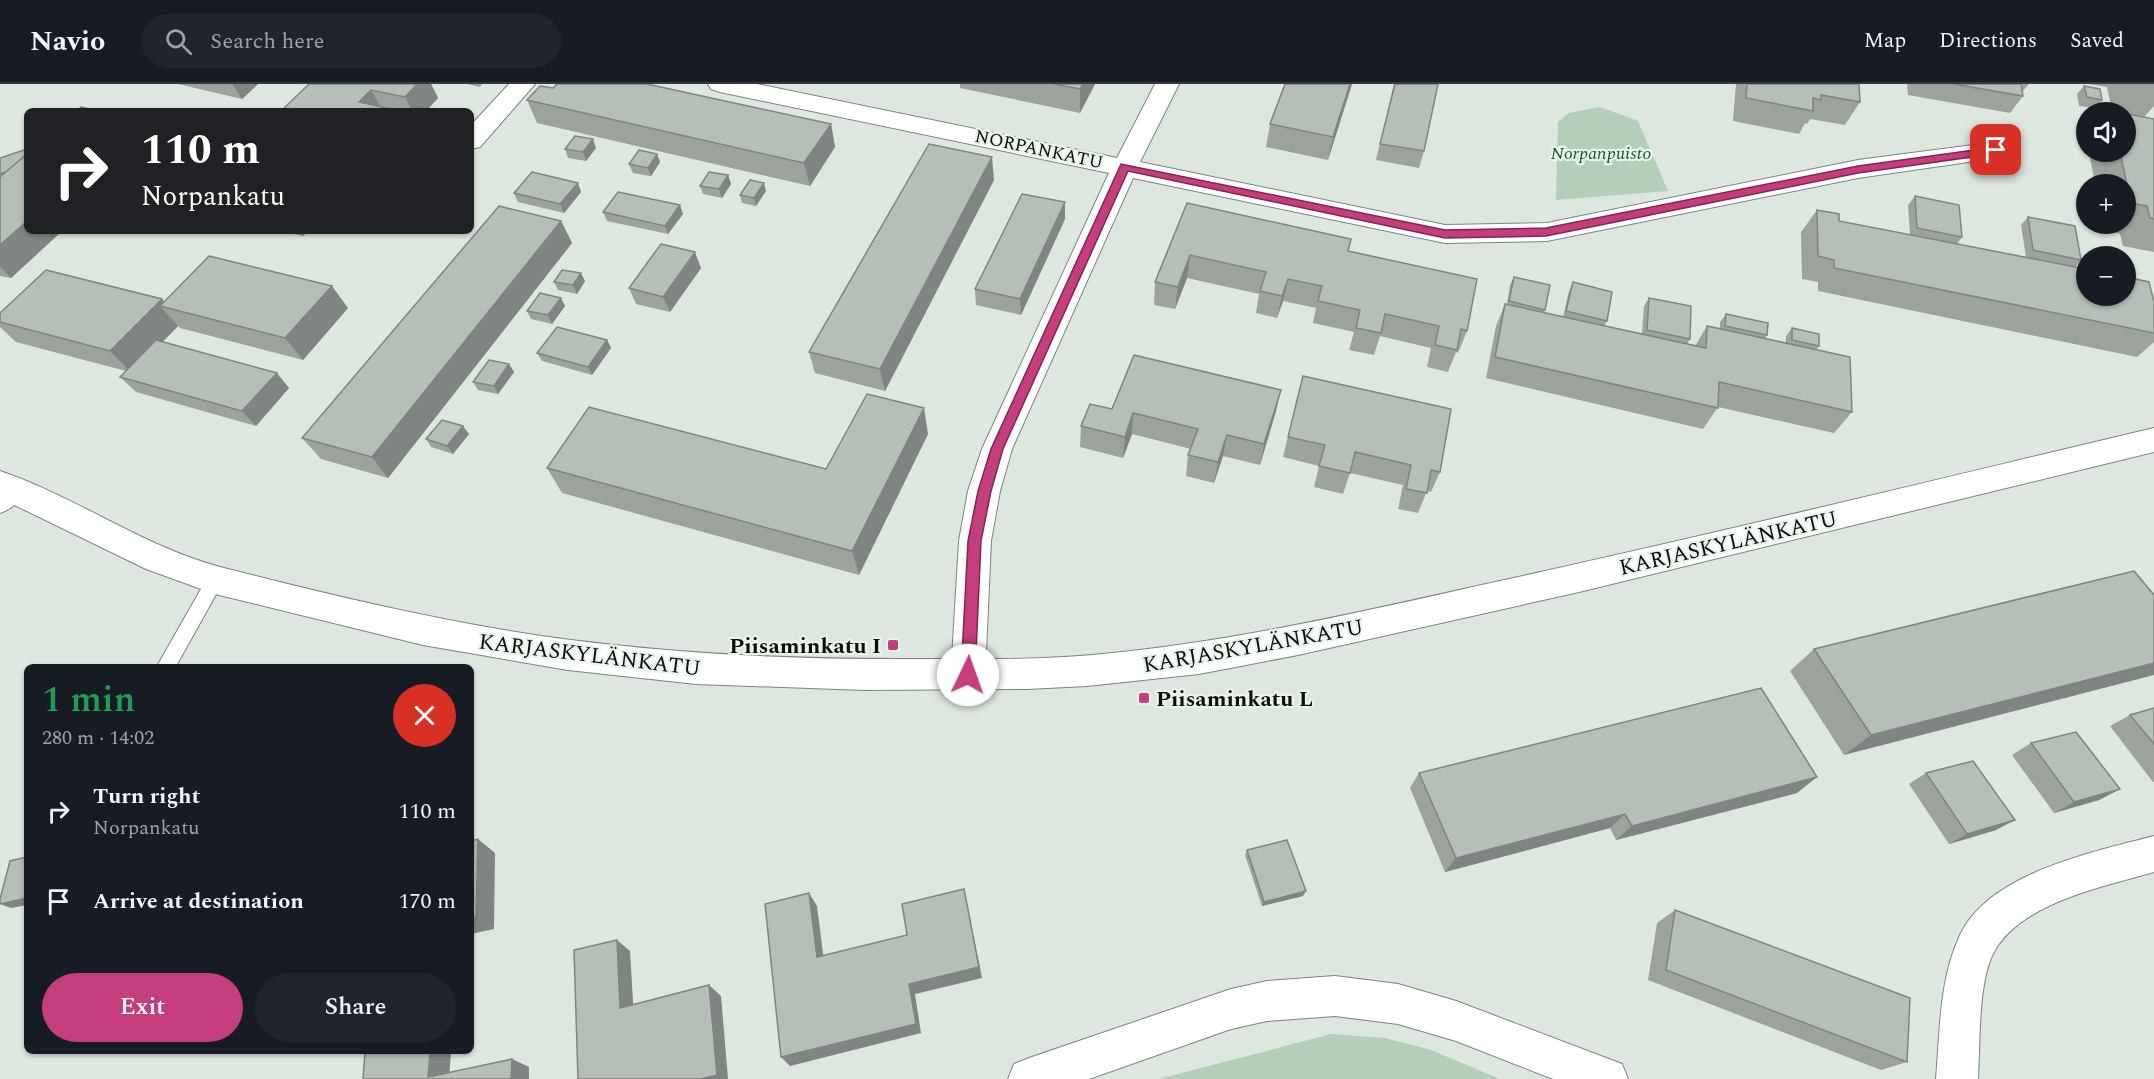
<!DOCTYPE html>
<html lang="en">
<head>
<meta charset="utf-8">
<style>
  body { margin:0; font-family:Spectral,serif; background:#20242c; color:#f1f3f6; height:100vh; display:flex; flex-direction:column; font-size:22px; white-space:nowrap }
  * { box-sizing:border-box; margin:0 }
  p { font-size:20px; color:#9ea1a6 }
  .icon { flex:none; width:33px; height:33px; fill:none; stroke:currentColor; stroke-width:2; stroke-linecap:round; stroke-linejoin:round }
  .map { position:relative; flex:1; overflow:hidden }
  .panel { position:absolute; left:24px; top:580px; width:450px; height:390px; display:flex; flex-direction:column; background:#171b24; border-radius:9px; box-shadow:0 2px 4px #0004 }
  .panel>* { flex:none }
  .guide { position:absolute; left:24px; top:24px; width:450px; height:126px; border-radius:9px; box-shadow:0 2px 4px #0004; background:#202124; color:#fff; overflow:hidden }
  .buttons { position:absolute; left:2076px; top:18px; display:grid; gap:12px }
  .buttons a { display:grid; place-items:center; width:60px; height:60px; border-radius:50%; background:#171b24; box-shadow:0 2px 4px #0004; font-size:30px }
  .pin { position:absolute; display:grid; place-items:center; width:51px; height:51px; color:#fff; margin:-26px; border-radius:12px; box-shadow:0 3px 9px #0006 }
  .me { position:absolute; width:66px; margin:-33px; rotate:3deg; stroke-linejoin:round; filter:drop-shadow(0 0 4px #0008) }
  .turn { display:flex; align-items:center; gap:21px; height:126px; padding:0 18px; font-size:27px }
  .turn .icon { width:78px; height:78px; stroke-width:2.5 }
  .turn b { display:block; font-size:42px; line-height:51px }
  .round { display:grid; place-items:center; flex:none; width:63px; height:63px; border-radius:32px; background:#20242c }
  .headline { display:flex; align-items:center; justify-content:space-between; height:102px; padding:0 18px }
  h1 { font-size:36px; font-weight:600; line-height:45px; color:#1e9e55 }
  .cta { display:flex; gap:12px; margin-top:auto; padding:12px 18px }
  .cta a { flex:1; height:69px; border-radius:36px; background:#c43d7d; color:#fff; font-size:24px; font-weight:600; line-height:69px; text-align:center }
  .cta a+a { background:#20242c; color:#f1f3f6 }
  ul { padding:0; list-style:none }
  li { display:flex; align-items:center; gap:18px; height:90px; padding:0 18px }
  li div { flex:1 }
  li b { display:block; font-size:22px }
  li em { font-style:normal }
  header { display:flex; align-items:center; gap:36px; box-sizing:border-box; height:84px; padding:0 30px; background:#171b24; border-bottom:2px solid #363941 }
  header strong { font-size:28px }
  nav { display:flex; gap:33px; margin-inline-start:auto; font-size:21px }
  .search { width:420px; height:54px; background:#20242c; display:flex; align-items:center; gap:15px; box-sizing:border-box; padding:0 21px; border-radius:33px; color:#9ea1a6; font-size:22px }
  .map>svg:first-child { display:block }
  .green { fill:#b3ceb9 }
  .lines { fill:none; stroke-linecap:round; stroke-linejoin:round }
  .lane-casing { stroke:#7c857e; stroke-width:2 }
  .street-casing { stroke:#7c857e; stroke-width:2 }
  .secondary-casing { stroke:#7c857e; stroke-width:2 }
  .lane { fill:#fff; fill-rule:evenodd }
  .street { fill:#fff; fill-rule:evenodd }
  .secondary { fill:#fff; fill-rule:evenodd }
  .wall { fill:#9ca39d }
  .shaded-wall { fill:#7f8580 }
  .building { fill:#b5beb7; stroke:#7f8580; stroke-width:1.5 }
  .route { fill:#c43d7d; stroke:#7f2851; stroke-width:1.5 }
  .poi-dot { fill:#c43d7d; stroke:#eaf3ec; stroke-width:2 }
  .labels { text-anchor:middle; stroke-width:4.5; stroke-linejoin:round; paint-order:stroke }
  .far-street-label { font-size:18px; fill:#0c0f0c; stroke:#eaf3ec }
  .far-park-label { font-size:18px; font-style:italic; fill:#135931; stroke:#eaf3ec }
  .street-label { font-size:22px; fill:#0c0f0c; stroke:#eaf3ec }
  .poi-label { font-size:22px; font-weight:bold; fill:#0c0f0c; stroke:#eaf3ec; text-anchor:end }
</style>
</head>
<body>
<header>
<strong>Navio</strong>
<div class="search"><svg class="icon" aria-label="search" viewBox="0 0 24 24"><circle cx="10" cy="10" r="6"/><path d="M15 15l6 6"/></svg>Search here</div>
<nav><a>Map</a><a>Directions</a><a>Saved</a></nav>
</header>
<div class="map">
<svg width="2154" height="995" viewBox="0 0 2154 995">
  <rect width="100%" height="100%" fill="#dde6df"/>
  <g class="green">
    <polygon points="1600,23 1638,37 1668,107 1556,116 1558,38 1569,29"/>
    <polygon points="1331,950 1385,954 1431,966 1500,995 1159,995"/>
  </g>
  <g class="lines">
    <g class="lane-casing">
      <g id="lane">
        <path d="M17,401l6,2 3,5c-5,9 -16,18 -26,21v-17z"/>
        <polygon points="215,488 221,491 224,496 175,584 156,584 209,491"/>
      </g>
    </g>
    <g class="street-casing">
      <g id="street">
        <polygon points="509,0 535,0 480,63 471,65 471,41"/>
        <polygon points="708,0 757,0 1117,74 1155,0 1179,0 1140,78 1445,141 1547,139 1858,76 1996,58 2005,60 2009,66 2005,72 1996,74 1858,94 1547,157 1445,159 1133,94 1012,365 1000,407 991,457 985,591 980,602 968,606 956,602 951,591 959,457 968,407 982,365 1109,89 720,8 711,5"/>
        <path d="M2154,752v36c-51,15 -137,31 -162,84 -14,30 -12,90 -14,123h-42c4,-48 3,-99 24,-144 29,-62 133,-83 194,-99z"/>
        <polygon points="1335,892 1398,900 1456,917 1622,980 1628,995 1553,995 1456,957 1398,940 1335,932 1267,937 1231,945 1089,995 1008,995 1014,980 1029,974 1231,905 1267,897"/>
      </g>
    </g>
    <g class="secondary-casing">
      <path id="secondary" d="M2154,344v24l-575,140 -281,63 -99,19 -112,12 -60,3 -163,1 -168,-6 -128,-14 -145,-25 -208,-51 -69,-25 -146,-71v-27c77,26 145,77 224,97 114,29 230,57 347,72 118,15 236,20 354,19 56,0 111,1 167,-4 137,-12 269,-43 403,-73 220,-48 440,-102 659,-154z"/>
    </g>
    <use href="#lane" class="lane"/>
    <use href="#street" class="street"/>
    <use href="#secondary" class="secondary"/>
  </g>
  <g class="wall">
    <polygon points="178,0 258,0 242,15"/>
    <polygon points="309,0 431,0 438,14 426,27 281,27"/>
    <polygon points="467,0 482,0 480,3"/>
    <polygon points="960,0 1095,0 1080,29 960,4"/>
    <polygon points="1285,0 1352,0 1328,76 1266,63 1270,40"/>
    <polygon points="1394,0 1424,67 1419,84 1376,76"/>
    <polygon points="1736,0 1859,0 1860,18 1845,41 1810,35 1807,40 1805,39 1799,50 1733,37"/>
    <polygon points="1907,0 2029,0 2022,8 2023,12 2010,29 1908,11"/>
    <polygon points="2088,0 2154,0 2154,22 2144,33 2154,35 2154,168 2123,162 2120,150 2105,147 2103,140 2126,140 2126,100 2095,100 2089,68 2126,68 2126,32 2127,30 2126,30 2126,28 2112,27 2107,3"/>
    <polygon points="2084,2 2102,16 2095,24 2079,22 2077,10"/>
    <polygon points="527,16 831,40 835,63 810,102 537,39"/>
    <polygon points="596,64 586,77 568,74 565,65"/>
    <polygon points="657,70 660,78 651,92 633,89 629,80"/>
    <polygon points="0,74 27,147 62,147 11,194 0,192"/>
    <polygon points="728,91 731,100 722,114 703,110 700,102"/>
    <polygon points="994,96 885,307 815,289 809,268"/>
    <polygon points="766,107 756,122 742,119 740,111"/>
    <polygon points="581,108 564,129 518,118 514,109"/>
    <polygon points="1915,112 1962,153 1957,160 2026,173 2021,141 2028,133 2081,176 2075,183 2154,218 2154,258 2137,273 1818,207 1818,198 1802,195 1801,148 1817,126 1839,137 1910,151 1908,121"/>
    <polygon points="1065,118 1065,135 1021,231 976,221 975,205"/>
    <polygon points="1187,119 1348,167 1467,247 1458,269 1456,268 1448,288 1427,283 1431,264 1380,252 1374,271 1349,266 1354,248 1313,239 1316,224 1283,217 1277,234 1256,229 1259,210 1187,194 1175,225 1154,221 1155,198"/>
    <polygon points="603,128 683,130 668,150 607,137"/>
    <polygon points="561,137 572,159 388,394 321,375 302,354"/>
    <polygon points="283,147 308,147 303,152"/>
    <polygon points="701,184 670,228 636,220 629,204"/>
    <polygon points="1514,193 1545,226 1544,229 1563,233 1569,207 1573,198 1607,237 1604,242 1642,250 1644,222 1649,214 1690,255 1687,260 1695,262 1707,242 1720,245 1720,238 1726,230 1767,251 1765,255 1786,259 1786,252 1792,244 1819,262 1816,266 1852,328 1834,349 1718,323 1703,345 1486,294 1496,242 1505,220 1507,220 1510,201"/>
    <polygon points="585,197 577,210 558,206 554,198"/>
    <polygon points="164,217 348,224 303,276 180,244 178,242 162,258 289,304 256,342 136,308 120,293 126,287 16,258 0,243 0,229"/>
    <polygon points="565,222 552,240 531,235 527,227"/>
    <polygon points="607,256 611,264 592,291 542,277 537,269"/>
    <polygon points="509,280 514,288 498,310 478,306 473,298"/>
    <polygon points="1303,292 1440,388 1431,408 1427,407 1418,429 1398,425 1403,401 1350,389 1343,410 1314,403 1319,382 1283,373"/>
    <polygon points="1112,325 1276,327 1260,381 1223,372 1214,399 1186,392 1188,371 1191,365 1132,350 1123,374 1080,363 1081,342"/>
    <polygon points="469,350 453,370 431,363 426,355"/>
    <polygon points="928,350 859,491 562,409 547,384 826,385"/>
    <polygon points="2134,487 1844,671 1790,587 1814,565"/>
    <polygon points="2154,624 2154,698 2153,698 2110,642 2130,631"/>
    <polygon points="2031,659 2120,705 2099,716 2054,729 2012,671"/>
    <polygon points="1419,689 1797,709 1616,756 1610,744 1445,788 1410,704"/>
    <polygon points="1926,689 1996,746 1949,760 1909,700"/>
    <polygon points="1247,766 1303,812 1262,822 1245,771"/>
    <polygon points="1675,826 1907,978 1881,986 1648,896 1657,839"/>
  </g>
  <g class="shaded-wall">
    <polygon points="232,0 258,0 242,15"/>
    <polygon points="417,0 431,0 438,14 426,27 412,27 405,13"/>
    <polygon points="1083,0 1095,0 1080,29 1080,5"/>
    <polygon points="1350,0 1352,0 1328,76 1333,53"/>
    <polygon points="371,6 383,27 359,18"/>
    <polygon points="831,40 835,63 810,102 804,79"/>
    <polygon points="593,55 596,64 586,77 583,68"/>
    <polygon points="657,70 660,78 651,92 648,84"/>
    <polygon points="992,73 994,96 885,307 880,285"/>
    <polygon points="728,91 731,100 722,114 719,105"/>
    <polygon points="578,99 581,108 564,129 560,120"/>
    <polygon points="764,99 766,107 756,122 754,114"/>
    <polygon points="1065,118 1065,135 1021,231 1020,215"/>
    <polygon points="680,121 683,130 668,150 665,142"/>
    <polygon points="27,137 27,147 62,147 11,194 0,183 0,161"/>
    <polygon points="561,137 572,159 388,394 372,373"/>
    <polygon points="300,147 308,147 303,152"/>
    <polygon points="695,168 701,184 670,228 663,213"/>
    <polygon points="1190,171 1187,194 1175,225 1178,203"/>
    <polygon points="581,189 585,197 577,210 573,201"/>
    <polygon points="1288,195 1283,217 1277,234 1282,212"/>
    <polygon points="332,202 348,224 303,276 285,254"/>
    <polygon points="561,214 565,222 552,240 548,231"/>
    <polygon points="162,215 171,225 160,222 178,242 132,289 110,267"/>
    <polygon points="607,256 611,264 592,291 588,283"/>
    <polygon points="509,280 514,288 498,310 494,302"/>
    <polygon points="277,289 289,304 256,342 242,327"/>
    <polygon points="1281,306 1276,327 1260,381 1264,360"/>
    <polygon points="924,324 928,350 859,491 852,467"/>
    <polygon points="1133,329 1132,350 1123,374 1125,353"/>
    <polygon points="463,342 469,350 453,370 447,362"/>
    <polygon points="1227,351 1223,372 1214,399 1218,378"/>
    <polygon points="2154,579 2154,591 1844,671 1871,651"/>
    <polygon points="1817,693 1797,709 1616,756 1632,742"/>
    <polygon points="2120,705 2099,716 2054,729 2074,718"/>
    <polygon points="1625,730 1610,744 1445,788 1456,774"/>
    <polygon points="2015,736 1996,746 1949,760 1967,750"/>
    <polygon points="478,755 495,769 494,845 471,850 471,834"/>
    <polygon points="964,805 982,894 915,910 921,949 790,982 781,973 909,900"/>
    <polygon points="1306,807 1303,812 1262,822 1264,818"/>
    <polygon points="809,809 817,822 825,885 817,873"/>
    <polygon points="27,814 27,821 11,824 0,820"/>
    <polygon points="617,856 630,867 634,934 620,924"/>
    <polygon points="709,901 721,912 728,995 700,995"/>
    <polygon points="160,968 180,968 169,970"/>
    <polygon points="430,968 451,968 449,995 428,993"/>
    <polygon points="512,975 529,983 529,995 511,995"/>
  </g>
  <g class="building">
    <polygon points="309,0 417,0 405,13 371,6 359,18 391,25 389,27 281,27"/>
    <polygon points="557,0 647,0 831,40 804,79 527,16 540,2 553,4"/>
    <polygon points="1054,0 1083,0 1080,5"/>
    <polygon points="1285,0 1350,0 1333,53 1270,40"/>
    <polygon points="1395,0 1438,0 1424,67 1380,60"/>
    <polygon points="1747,0 1859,0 1860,18 1821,11 1821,16 1813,14 1813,27 1746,14"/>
    <polygon points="1954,0 2021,0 2023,12"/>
    <polygon points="2084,2 2100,5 2102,16 2087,13"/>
    <polygon points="81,23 98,27 77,27"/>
    <polygon points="2128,30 2154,35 2154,135 2150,134 2147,122 2131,119 2120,68 2126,68 2126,41 2130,42"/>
    <polygon points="575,52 593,55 583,68 565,65"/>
    <polygon points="929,60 992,73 880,285 809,268"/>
    <polygon points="27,65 27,70 6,88 0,90 0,74"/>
    <polygon points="639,66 657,70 648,84 629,80"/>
    <polygon points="27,70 27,137 0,161 0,93"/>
    <polygon points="532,88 578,99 560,120 514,109"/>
    <polygon points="709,88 728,91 719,105 700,102"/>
    <polygon points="750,96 764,99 754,114 740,111"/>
    <polygon points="618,108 680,121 665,142 603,128"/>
    <polygon points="1022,110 1065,118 1020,215 975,205"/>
    <polygon points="1915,112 1959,121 1962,153 1917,144"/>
    <polygon points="1187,119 1351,155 1348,167 1477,195 1467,247 1461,245 1457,266 1435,261 1439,242 1385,230 1381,249 1356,244 1360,226 1318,217 1322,202 1288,195 1282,212 1260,207 1266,188 1190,171 1178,203 1155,198"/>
    <polygon points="499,122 561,137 372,373 302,354"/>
    <polygon points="1817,126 1839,130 1839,137 2086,185 2086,212 2126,212 2126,193 2149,198 2154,218 2154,249 1834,184 1834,176 1818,172"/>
    <polygon points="2028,133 2075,142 2081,176 2033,166"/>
    <polygon points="661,160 695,168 663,213 629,204"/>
    <polygon points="209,172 332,202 285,254 160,222"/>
    <polygon points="46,186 162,215 110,267 0,238 0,229"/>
    <polygon points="562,186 581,189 573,201 554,198"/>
    <polygon points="1514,193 1550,201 1545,226 1509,217"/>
    <polygon points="1573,198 1612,208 1607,237 1566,227"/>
    <polygon points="540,209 561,214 548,231 527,227"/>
    <polygon points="1649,214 1691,222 1690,255 1647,246"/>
    <polygon points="1505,220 1706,264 1707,242 1850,273 1852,328 1719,298 1718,324 1495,273"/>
    <polygon points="1726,230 1768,239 1767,251 1725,242"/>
    <polygon points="557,243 607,256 588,283 537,269"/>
    <polygon points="1792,244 1819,250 1819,262 1792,256"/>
    <polygon points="156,256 277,289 242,327 120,293"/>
    <polygon points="1134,271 1281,306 1264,360 1227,351 1218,378 1188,371 1198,345 1133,329 1125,353 1081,342 1090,320 1112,325"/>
    <polygon points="489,276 509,280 494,302 473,298"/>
    <polygon points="1303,292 1451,325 1440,388 1431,386 1427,409 1406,405 1411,381 1355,368 1350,389 1319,382 1325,361 1288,353"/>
    <polygon points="867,310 924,324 852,467 547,384 589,323 826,385"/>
    <polygon points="442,336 463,342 447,362 426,355"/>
    <polygon points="2134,487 2154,511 2154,579 1871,651 1814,565"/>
    <polygon points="1761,604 1817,693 1632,742 1625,730 1456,774 1419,689"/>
    <polygon points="2154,624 2154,660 2130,631"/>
    <polygon points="2076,648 2120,705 2074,718 2031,659"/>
    <polygon points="1973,677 2015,736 1967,750 1926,689"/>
    <polygon points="478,755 476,833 471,834 471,757"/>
    <polygon points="1287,756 1306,807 1264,818 1247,766"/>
    <polygon points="27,773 27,814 0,820 0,815 10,777"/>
    <polygon points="964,805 979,883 909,900 916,940 781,973 765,820 809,809 817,873 907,851 902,820"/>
    <polygon points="1675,826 1910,914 1907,978 1666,886"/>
    <polygon points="617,856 620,924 709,901 717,991 700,995 578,995 574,866"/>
    <polygon points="365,968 430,968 428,993 512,975 511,995 363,995"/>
  </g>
  <polygon class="route" points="1996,63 2000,64 2000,69 1858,89 1546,152 1445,154 1128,87 1003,365 991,407 981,457 975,591 973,595 968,597 963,595 961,591 968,457 978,407 991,365 1121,80 1445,146 1546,144 1858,82"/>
  <g class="poi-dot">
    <rect x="887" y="555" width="12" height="12" rx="3"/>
    <rect x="1138" y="608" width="12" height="12" rx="3"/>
  </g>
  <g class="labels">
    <g class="far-street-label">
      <text transform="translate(1039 65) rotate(12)" y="6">NORPANKATU</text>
    </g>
    <g class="far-park-label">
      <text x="1601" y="75">Norpanpuisto</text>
    </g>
    <g class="street-label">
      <text transform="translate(1728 458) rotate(-13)" y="8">KARJASKYLÄNKATU</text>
      <text transform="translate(1253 561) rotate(-10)" y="8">KARJASKYLÄNKATU</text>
      <text transform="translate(590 570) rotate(7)" y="8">KARJASKYLÄNKATU</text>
    </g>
    <g class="poi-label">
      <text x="881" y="569">Piisaminkatu I</text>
      <text x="1156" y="622" text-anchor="start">Piisaminkatu L</text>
    </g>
  </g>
</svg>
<div class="buttons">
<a><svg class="icon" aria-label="sound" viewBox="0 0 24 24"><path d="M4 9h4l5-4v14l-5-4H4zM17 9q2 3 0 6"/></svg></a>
<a>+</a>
<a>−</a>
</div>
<div class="pin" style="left:1996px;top:66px;background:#d93025"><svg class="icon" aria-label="arrive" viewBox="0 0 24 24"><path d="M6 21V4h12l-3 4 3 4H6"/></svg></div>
<svg class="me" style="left:968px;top:591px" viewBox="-20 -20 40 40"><circle r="19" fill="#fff"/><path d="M0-13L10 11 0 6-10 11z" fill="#c43d7d"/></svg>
<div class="guide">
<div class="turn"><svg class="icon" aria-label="right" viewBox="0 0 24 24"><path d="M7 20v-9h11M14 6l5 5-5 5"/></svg><div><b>110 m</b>Norpankatu</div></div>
</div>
<section class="panel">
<div class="headline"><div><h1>1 min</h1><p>280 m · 14:02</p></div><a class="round" style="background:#d93025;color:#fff"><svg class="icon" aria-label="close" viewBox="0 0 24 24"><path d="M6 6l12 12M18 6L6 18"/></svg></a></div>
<ul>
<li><svg class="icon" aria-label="right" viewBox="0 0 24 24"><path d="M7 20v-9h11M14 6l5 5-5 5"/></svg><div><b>Turn right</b><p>Norpankatu</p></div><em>110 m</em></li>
<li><svg class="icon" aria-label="arrive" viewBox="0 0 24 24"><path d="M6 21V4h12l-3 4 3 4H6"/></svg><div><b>Arrive at destination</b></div><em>170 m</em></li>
</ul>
<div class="cta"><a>Exit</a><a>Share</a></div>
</section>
</div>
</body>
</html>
